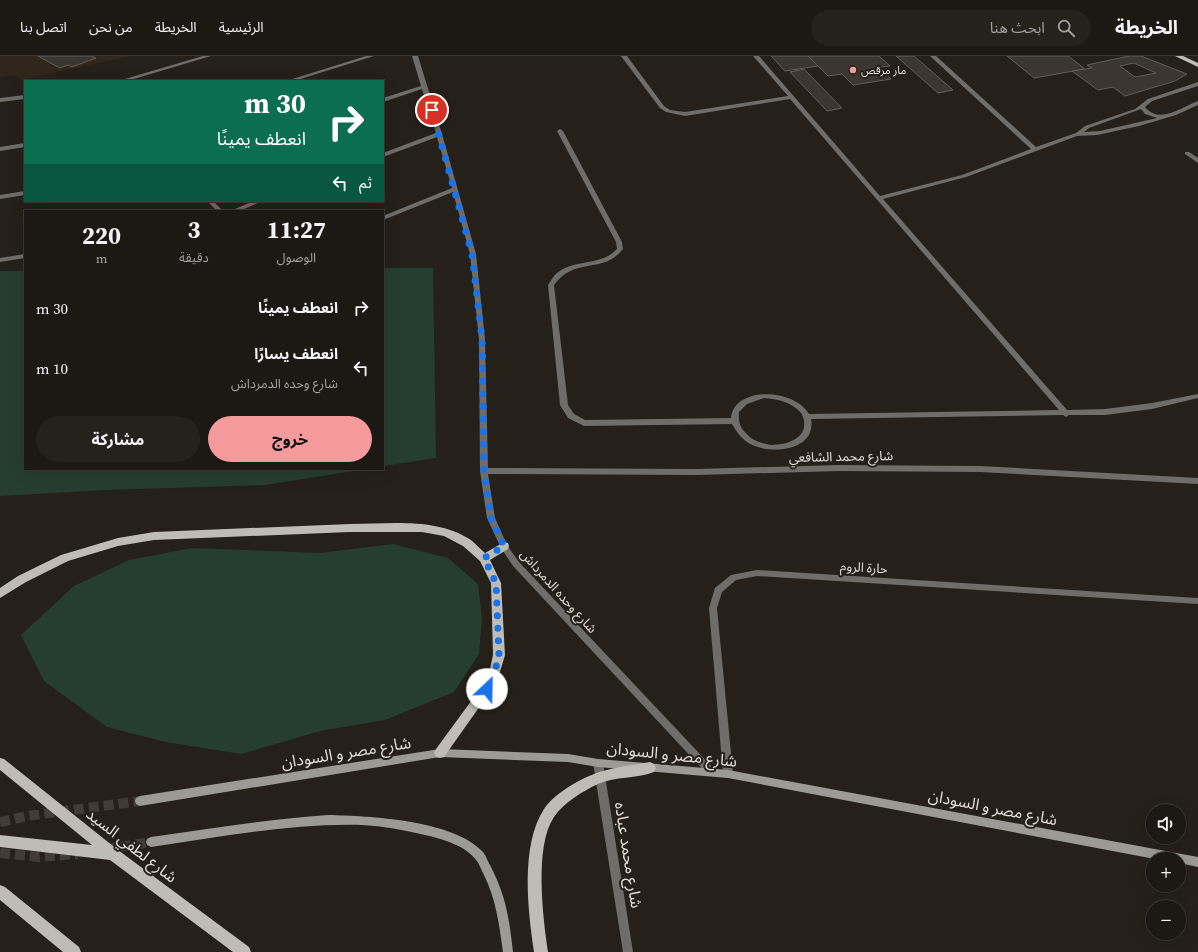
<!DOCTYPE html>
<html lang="ar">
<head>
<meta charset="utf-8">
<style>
  body { margin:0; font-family:"Source Serif 4","Noto Sans Arabic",serif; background:#25211d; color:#f1f3f6; direction:rtl; height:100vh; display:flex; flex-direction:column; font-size:15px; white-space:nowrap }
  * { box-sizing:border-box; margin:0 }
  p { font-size:13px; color:#a0a0a0 }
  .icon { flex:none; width:22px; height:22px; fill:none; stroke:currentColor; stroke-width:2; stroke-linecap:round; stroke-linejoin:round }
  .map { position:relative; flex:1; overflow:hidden; direction:ltr }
  .side { position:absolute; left:24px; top:154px; width:360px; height:260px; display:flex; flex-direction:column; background:#1c1814; border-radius:0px; box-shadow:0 4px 16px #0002,0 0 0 1px #3a3734; direction:rtl }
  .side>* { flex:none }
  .hud { position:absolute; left:24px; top:24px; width:360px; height:122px; border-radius:0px; box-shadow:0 4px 16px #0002,0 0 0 1px #3a3734; direction:rtl; background:#0b6e4f; color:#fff; overflow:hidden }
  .fabs { position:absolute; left:1146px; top:748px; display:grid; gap:8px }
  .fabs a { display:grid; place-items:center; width:40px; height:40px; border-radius:50%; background:#1c1814; box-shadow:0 4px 16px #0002,0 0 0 1px #3a3734; font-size:20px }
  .pin { position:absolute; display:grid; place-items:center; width:34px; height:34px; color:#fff; margin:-17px; border:2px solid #fff; border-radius:50%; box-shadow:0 1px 4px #0007 }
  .me { position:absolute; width:44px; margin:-22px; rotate:24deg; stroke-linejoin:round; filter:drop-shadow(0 0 3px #0008) }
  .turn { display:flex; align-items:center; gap:14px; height:84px; padding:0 12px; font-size:18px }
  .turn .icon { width:52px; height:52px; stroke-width:2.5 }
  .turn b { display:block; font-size:28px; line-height:34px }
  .then { display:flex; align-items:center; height:38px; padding:0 12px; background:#0003; gap:8px; font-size:15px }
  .eta { display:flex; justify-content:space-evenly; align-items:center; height:68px; text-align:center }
  .eta b { font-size:24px; font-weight:700; line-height:28px }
  .primary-button { display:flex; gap:8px; margin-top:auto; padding:8px 12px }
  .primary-button a { flex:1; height:46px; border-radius:24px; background:#f59b9e; color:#111; font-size:16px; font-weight:700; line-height:46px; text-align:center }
  .primary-button a+a { background:#25211d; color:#f1f3f6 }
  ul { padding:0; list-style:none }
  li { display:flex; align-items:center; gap:12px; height:60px; padding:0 12px }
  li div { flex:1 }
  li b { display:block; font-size:15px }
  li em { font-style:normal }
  header { display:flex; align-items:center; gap:24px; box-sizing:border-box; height:56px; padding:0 20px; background:#1c1814; border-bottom:1px solid #3a3734 }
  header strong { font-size:19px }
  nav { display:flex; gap:22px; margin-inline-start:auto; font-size:14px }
  .search { width:280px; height:36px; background:#25211d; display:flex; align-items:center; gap:10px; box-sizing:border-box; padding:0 14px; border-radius:22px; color:#a0a0a0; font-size:15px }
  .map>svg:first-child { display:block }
  .built { fill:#30261c }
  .green { fill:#263e2f }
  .building { fill:#3b362f; stroke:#635d56; fill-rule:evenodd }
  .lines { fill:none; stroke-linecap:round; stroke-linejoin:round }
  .secondary-tunnel { stroke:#413c37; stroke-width:10; stroke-dasharray:10 5; stroke-linecap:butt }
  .service { fill:#6e6d6a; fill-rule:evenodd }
  .minor { fill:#6e6d6a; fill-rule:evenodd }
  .secondary { fill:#9b9a94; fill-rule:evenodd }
  .primary { fill:#bebcb4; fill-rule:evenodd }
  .route { stroke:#1a73e8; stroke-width:7; stroke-dasharray:0 12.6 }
  .poi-dot { fill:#f59b9e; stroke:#25201a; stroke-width:1.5 }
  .labels { text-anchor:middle; stroke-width:4; stroke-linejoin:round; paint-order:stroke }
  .far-poi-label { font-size:11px; fill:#e2dedb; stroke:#25201a; text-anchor:start }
  .street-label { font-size:13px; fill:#e2dedb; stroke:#25201a }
  .near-street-label { font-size:16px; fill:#e2dedb; stroke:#25201a }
</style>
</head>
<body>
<header>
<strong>الخريطة</strong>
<div class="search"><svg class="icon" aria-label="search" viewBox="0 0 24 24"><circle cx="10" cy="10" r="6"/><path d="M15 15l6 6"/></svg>ابحث هنا</div>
<nav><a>الرئيسية</a><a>الخريطة</a><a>من نحن</a><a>اتصل بنا</a></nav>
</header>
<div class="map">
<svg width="1198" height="896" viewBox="0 0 1198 896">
  <rect width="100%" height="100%" fill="#25201a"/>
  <polygon class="built" points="0,0 131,0 21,24 16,19 0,21"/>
  <g class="green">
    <polygon points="383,212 433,212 436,402 383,410"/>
    <polygon points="0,215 25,215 25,413 367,413 265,429 105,434 0,440"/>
    <polygon points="393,488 448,502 478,528 482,563 479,598 454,636 385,664 320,675 241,698 166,686 107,671 44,625 21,579 74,530 129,504 192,492 320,497"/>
  </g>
  <g class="building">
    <polygon points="38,0 91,0 96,2 72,11 68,9 60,12"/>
    <polygon points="771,0 808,0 818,10 785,15"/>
    <polygon points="808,0 879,0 890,10 880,11 891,23 853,29 842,18 828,20"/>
    <polygon points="896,0 914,0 953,34 938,37"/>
    <polygon points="1007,0 1068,0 1085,13 1034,22"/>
    <path d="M1129,0h12l46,18 -12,7 -50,15 -12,-9 -15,3 -26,-19 20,-3 -5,-3zM1134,7l22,10 -21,4 -15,-11z"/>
    <polygon points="804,13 842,52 827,55 790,16"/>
  </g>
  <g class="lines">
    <g class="secondary-tunnel">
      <polyline points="0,766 27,760 140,745"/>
      <polyline points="106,793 151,786"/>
      <polyline points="0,797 39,801 78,798"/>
    </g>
    <path class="service" d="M621,0h6l37,50 6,4 15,2 103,-16 -35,-40h6l121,140 82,-21 69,-26 -101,-93h6l100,91 40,-14 9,-7 50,-17 13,-10 50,-17v4l-46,15 -7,6c15,18 36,0 53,-6v4l-22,10 -37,11 -42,9 -20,1 -111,41 -83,22 184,211 38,-1 47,-6 46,-9v4l-46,11 -47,6h-36l-3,2 -3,-2 -252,4c6,33 -44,37 -64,23 -7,-5 -11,-11 -15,-18l-148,2 -16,-8 -8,-13 -12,-120c3,-4 5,-9 9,-12 19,-15 43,-6 60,-24l-1,-7 -59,-111 3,-2 3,2 59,111 1,7c-20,26 -48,7 -69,36l14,120 6,9 11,6 146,-2c3,-32 63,-30 78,-4l250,-4 -269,-311 -105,17 -19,-4 -6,-4zM1141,53l4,5 12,4 -57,13 -16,1 5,-4zM764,342c13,1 28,4 37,15 2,2 2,5 3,8 3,18 -18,24 -32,24 -7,-1 -15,-3 -21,-7 -10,-9 -13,-13 -12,-26l8,-8z"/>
    <g class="minor">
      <polygon points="203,0 211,0 127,25 118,25"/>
      <polygon points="366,0 374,0 294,25 286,25"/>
      <polygon points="412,0 418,0 442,78 476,198 485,283 488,412 697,413 838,409 980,410 1198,422 1198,428 980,416 838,415 697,419 488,418 495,462 507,489 519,506 714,713 716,716 714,719 711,720 708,719 513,510 501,492 487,462 480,415 479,283 470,198 453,136 383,164 383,160 452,132 437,81 383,101 383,97 436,77 422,33 383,46 383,42 421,30"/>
      <polygon points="25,39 25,43 0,46 0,42"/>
      <polygon points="25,87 25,91 0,95 0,91"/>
      <polygon points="1185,96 1189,96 1198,102 1198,107 1185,98"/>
      <polygon points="25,135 25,139 0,143 0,139"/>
      <polygon points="207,145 213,145 223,155 217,155"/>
      <polygon points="254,145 263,145 239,155 230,155"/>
      <polygon points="25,198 25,202 0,206 0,202"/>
      <polygon points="757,514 1198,542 1198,548 757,520 736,524 722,536 717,552 733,718 731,721 728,722 725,721 723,718 709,552 715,532 731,519"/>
      <polygon points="598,703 601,704 603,707 633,896 623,896 593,707 595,704"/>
    </g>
    <g class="secondary">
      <polygon points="440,693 568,698 598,703 728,714 1198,801 1198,811 1179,807 1179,803 1155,803 728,722 598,711 568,706 440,701 140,750 136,748 135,745 136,742 140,740"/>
      <path d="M328,759c42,1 124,5 154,36 4,4 5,9 8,14 16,31 19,52 23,87h-10c-4,-28 -7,-54 -20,-79 -2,-4 -4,-10 -7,-13 -11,-15 -34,-21 -51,-25 -21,-5 -42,-9 -63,-10 -71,-2 -141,12 -211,22l-4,-2 -1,-3 1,-3 4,-2c59,-8 118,-18 177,-22z"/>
    </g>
    <g class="primary">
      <polygon points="1175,0 1183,0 1198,7 1198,11"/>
      <path d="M350,468c39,0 86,-7 121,16 5,4 9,9 14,13l19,-11 4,1 1,3 -1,3 -18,11 11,23 4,72 -8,27 -53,75 -4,1 -4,-1 -2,-4 2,-4 52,-71 5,-23 -2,-72 -11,-22 -17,-15 -19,-10 -22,-4h-72l-196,8 -36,6 -50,15 -42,21 -26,16v-10l18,-12 43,-21 57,-17 36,-6z"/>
      <polygon points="0,702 4,703 118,794 249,891 251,896 233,896 110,804 0,791 0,779 92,789 0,714"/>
      <path d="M650,706l4,2 2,4 -2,4c-18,7 -38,4 -56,12 -15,7 -35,19 -44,33 -20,29 -11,101 -6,135h-14c-6,-41 -14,-106 10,-143 12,-17 36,-30 55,-37 17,-5 34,-7 51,-10z"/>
      <polygon points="0,829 5,831 79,891 81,896 63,896 0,844"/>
    </g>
  </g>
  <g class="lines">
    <polyline class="route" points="432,54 472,198 482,283 484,415 491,462 504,490 484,502 496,527 499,599 493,623 487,633"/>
  </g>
  <circle class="poi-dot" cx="853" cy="14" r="4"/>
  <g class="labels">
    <g class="far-poi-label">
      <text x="861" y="18">مار مرقص</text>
    </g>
    <g class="street-label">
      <text transform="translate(841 400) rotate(-1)" y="5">شارع محمد الشافعي</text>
      <text transform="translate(864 511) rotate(4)" y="5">حارة الروم</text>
      <text transform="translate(559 535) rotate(48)" y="5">شارع وحده الدمرداش</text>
    </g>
    <g class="near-street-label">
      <text transform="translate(346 696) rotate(-9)" y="6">شارع مصر و السودان</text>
      <text transform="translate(672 698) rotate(6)" y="6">شارع مصر و السودان</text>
      <text transform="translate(993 751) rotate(11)" y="6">شارع مصر و السودان</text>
      <text transform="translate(132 789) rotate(38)" y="6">شارع لطفي السيد</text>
      <text transform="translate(629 799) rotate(81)" y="6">شارع محمد عباده</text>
    </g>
  </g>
</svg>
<div class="fabs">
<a><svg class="icon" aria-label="sound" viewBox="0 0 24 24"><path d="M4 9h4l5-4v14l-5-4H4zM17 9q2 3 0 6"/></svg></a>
<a>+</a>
<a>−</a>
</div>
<div class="pin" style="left:432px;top:54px;background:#d93025"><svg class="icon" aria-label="arrive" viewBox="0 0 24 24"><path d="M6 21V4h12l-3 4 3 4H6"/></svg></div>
<svg class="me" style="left:487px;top:633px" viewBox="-20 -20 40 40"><circle r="19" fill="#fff"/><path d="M0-13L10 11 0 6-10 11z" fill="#1a73e8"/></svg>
<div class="hud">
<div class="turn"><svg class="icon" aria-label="right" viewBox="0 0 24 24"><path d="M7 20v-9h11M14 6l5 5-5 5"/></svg><div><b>30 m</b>انعطف يمينًا</div></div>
<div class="then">ثم<svg class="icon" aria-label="left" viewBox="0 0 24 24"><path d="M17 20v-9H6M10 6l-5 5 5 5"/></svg></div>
</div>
<section class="side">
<div class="eta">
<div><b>11:27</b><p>الوصول</p></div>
<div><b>3</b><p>دقيقة</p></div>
<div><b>220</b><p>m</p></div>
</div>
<ul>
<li><svg class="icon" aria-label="right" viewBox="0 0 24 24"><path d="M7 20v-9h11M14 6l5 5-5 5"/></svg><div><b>انعطف يمينًا</b></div><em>30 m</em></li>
<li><svg class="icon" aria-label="left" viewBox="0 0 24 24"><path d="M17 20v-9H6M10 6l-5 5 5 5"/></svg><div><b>انعطف يسارًا</b><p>شارع وحده الدمرداش</p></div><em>10 m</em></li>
</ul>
<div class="primary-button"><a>خروج</a><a>مشاركة</a></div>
</section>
</div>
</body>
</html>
